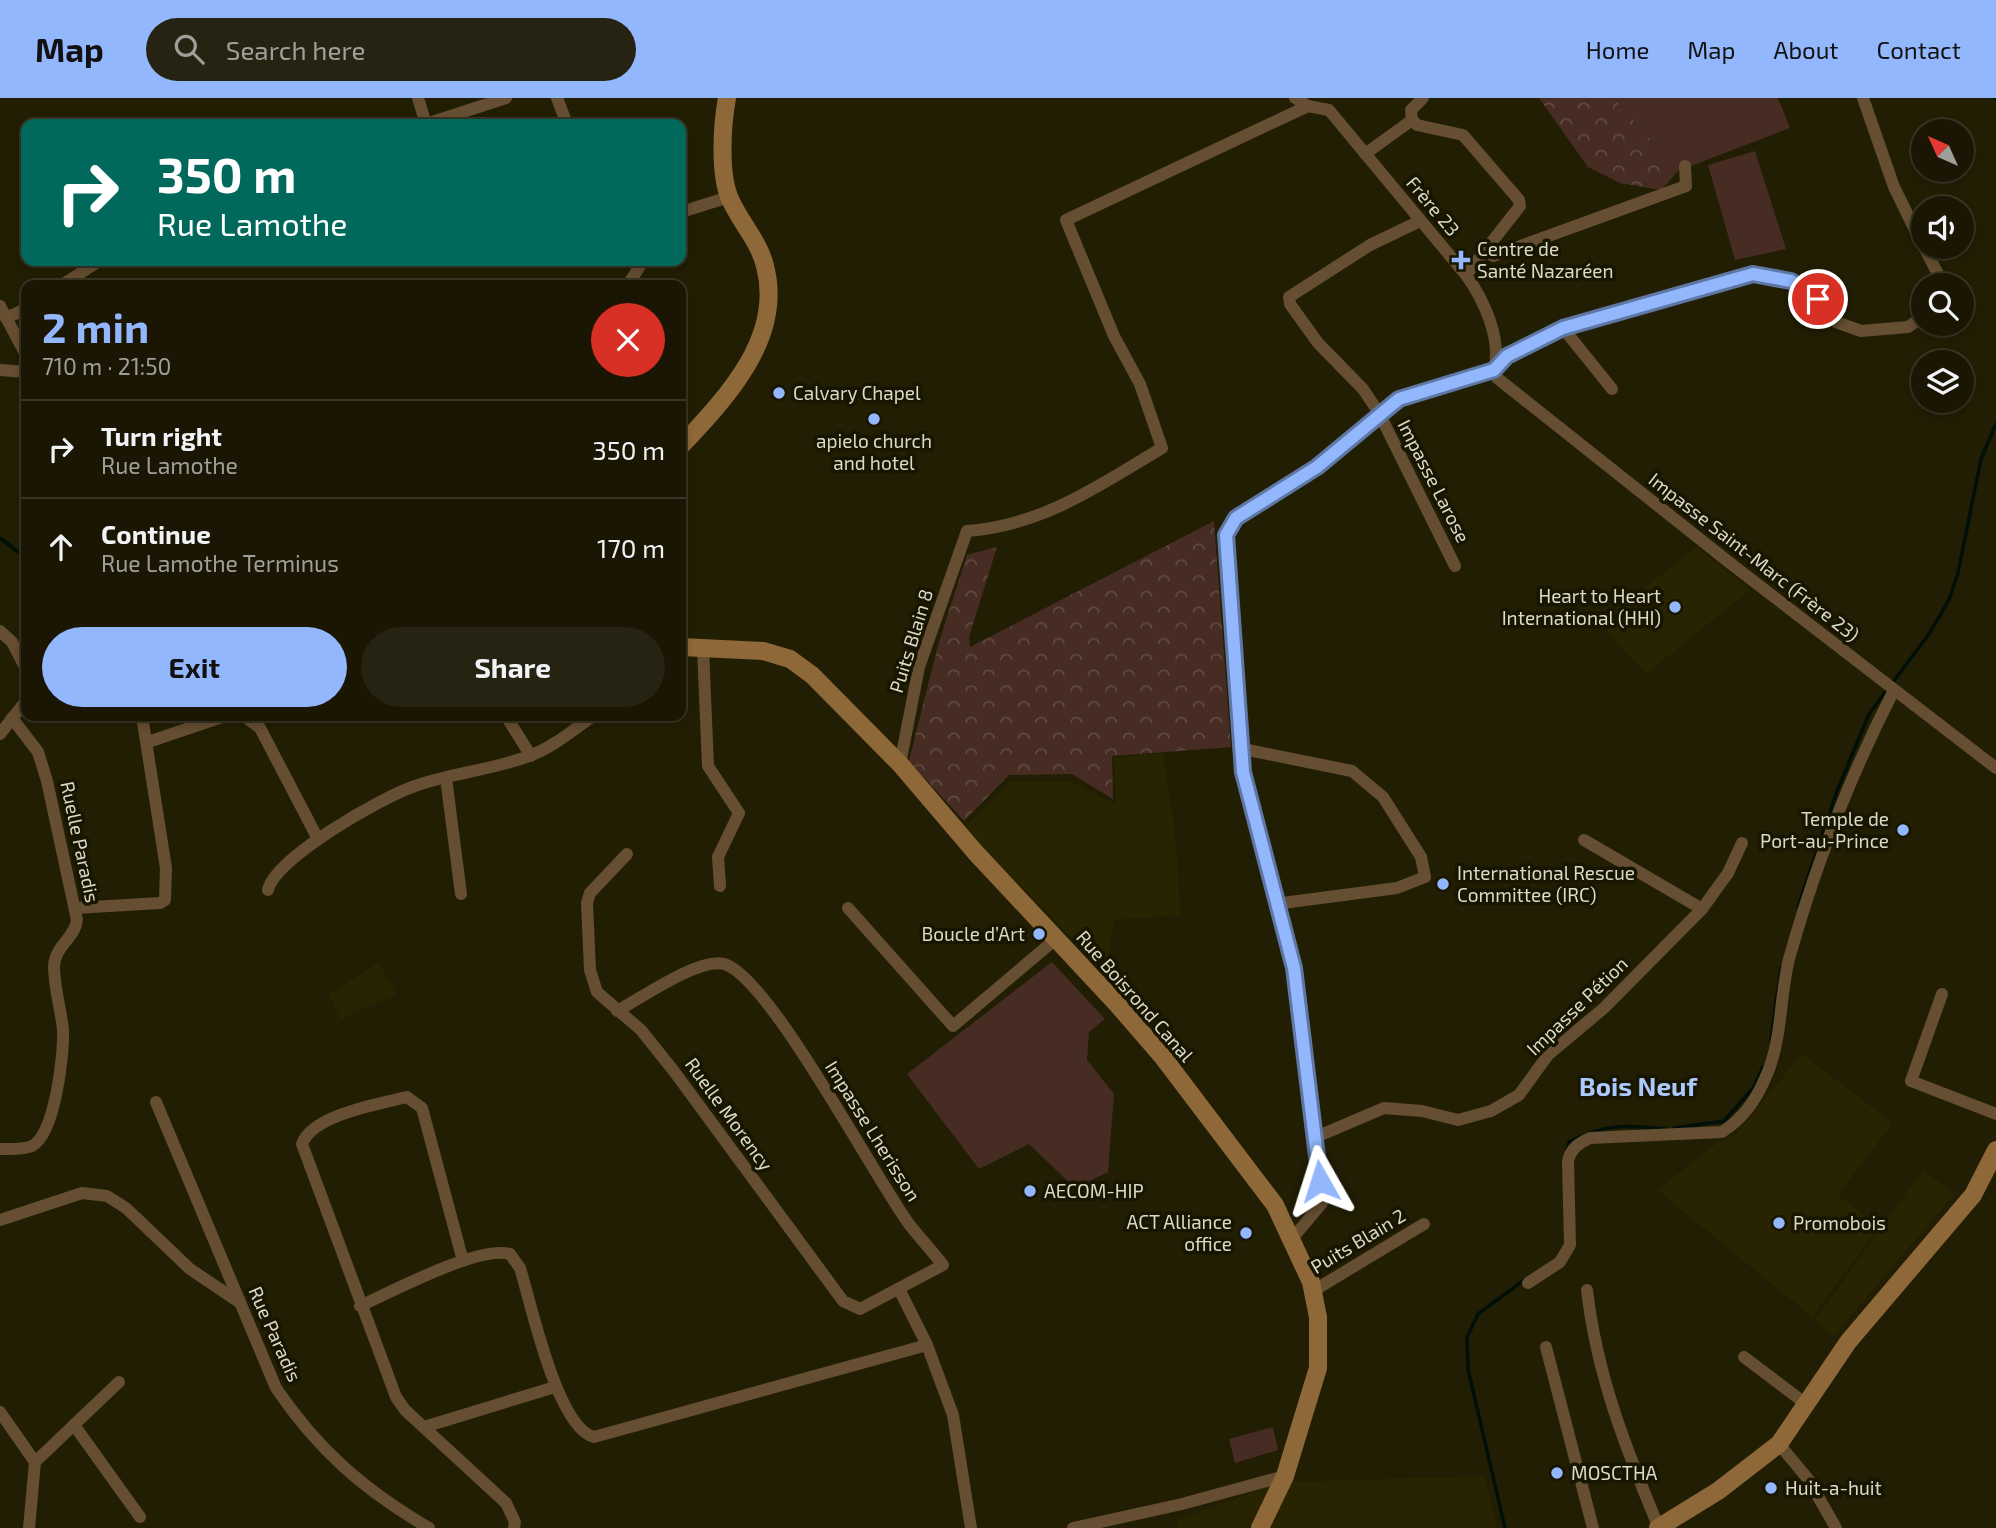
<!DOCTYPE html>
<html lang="en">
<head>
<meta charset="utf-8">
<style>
  body { margin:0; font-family:"Exo 2",sans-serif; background:#272312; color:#f1f3f6; height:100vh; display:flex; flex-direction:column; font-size:26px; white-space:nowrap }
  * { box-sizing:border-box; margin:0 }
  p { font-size:23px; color:#9f9f9a }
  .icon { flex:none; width:38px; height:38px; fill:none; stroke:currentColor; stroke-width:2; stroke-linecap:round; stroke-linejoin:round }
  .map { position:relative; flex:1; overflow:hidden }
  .panel { position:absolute; left:21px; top:182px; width:665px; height:441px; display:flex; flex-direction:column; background:#1a1603; border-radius:14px; box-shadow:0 4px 10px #0003,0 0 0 2px #383525 }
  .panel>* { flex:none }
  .top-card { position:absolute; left:21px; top:21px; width:665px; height:147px; border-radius:14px; box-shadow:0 4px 10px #0003,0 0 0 2px #383525; background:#00695c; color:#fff; overflow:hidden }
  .needle { width:46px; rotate:315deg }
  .buttons { position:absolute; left:1911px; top:21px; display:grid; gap:14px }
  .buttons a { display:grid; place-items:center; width:63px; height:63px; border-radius:50%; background:#1a1603; box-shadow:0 4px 10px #0003,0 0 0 2px #383525; font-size:35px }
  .pin { position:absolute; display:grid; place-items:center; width:60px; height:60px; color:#fff; margin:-30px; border:4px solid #fff; border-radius:50%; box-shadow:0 2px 7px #0007 }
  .me { position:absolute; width:77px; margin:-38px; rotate:354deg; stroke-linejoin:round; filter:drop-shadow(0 0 5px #0008) }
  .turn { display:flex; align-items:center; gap:24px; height:147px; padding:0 21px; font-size:32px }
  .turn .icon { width:91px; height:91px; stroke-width:2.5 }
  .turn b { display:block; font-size:49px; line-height:60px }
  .round { display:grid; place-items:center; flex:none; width:74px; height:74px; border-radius:37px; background:#272312 }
  .summary { display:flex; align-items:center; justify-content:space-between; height:119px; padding:0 21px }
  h1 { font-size:42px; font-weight:700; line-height:52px; color:#92b7fd }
  .primary-button { display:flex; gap:14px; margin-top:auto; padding:14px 21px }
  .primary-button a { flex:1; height:80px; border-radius:42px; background:#92b7fd; color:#111; font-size:28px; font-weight:700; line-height:80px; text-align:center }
  .primary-button a+a { background:#272312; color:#f1f3f6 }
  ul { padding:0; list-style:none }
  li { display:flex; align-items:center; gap:21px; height:98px; padding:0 21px; border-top:2px solid #383525 }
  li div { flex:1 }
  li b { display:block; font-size:26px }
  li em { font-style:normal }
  header { display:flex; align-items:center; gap:42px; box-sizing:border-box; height:98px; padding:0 35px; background:#92b7fd; color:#111 }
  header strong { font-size:33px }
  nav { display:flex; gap:38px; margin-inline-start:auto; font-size:24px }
  .search { width:490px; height:63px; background:#272312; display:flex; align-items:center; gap:18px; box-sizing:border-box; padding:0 24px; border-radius:38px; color:#9f9f9a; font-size:26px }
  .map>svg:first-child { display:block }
  .built { fill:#282300 }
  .green { fill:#462c23 }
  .forest { fill:url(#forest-crowns) }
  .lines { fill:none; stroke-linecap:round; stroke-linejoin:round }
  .stream { stroke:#001008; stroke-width:3.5 }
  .street { stroke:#654e31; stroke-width:12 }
  .secondary { stroke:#8e6839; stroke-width:18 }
  .route-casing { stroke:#5f77a4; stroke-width:18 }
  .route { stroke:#92b7fd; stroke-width:12 }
  .poi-dot { fill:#92b7fd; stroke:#181500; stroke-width:2.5 }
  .labels { text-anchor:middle; stroke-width:7; stroke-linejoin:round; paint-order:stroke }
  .street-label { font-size:19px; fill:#dbdaca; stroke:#181500 }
  .poi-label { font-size:19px; fill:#dbdaca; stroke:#181500; text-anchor:start }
  .district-label { font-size:26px; font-weight:bold; fill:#acc9fd; stroke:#181500 }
</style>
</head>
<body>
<header>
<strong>Map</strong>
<div class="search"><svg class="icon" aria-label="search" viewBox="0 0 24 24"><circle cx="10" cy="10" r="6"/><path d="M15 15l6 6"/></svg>Search here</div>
<nav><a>Home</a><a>Map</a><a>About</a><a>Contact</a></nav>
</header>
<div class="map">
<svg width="1996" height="1430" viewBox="0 0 1996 1430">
  <defs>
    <pattern id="forest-crowns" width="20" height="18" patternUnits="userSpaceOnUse" patternTransform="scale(1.75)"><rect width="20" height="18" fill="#462c23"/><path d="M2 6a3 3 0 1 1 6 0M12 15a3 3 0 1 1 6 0" fill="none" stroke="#604a42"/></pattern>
  </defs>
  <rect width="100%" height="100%" fill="#221e04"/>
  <g class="built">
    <polygon points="1697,449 1750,492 1646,576 1600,525"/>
    <polygon points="1163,655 1175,735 1181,817 1114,822 1106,875 964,730 1010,684 1069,683 1116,706 1114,660"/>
    <polygon points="379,864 396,896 340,922 329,896"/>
    <polygon points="1802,956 1893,1025 1838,1097 1879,1129 1812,1219 1657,1092 1716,1046 1735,1037"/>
    <polygon points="1923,1072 1954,1096 1834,1238 1815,1222"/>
    <polygon points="1485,1378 1497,1430 1178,1430 1176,1422 1281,1384"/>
  </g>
  <g class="green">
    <polygon points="1614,0 1778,0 1790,30 1678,73"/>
    <polygon points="1755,53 1786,151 1735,162 1708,67"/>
    <polygon points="1052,864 1105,921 1089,934 1087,962 1114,996 1108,1074 1075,1090 1029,1046 979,1071 907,976"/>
    <polygon points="1273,1329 1278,1352 1235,1365 1229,1341"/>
  </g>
  <g class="forest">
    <polygon points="1539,0 1614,0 1678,73 1661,92 1620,85 1588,69"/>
    <polygon points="1214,423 1231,649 1112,658 1113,701 1072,676 1009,677 964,723 909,663 938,547 967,457 997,449 969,539 970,549"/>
  </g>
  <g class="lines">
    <g class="stream">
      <polyline points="1995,0 1996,1"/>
      <polyline points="0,440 26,460"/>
      <polyline points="1798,809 1837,693 1869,616 1929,536 1949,502 1958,475 1981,361 1996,326"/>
      <polyline points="1771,942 1781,870"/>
      <polyline points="1674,1030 1724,1023 1754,989 1763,969"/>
      <path d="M1567,1051l2,-7c36,-19 58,-17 97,-13"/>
      <polyline points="1505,1430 1468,1271 1467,1239 1478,1216 1524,1182"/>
    </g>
    <g class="street">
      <polyline points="418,0 426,26"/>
      <polyline points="557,0 567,26"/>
      <path d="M1295,0l13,8 21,4 137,165c18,25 36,64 28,95"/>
      <polyline points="1423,0 1411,12 1412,22 1417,27 1463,37 1519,102 1520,108 1466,177"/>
      <polyline points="1863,0 1894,89 1923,148"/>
      <polyline points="426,26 506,0"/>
      <polyline points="1365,56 1412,22"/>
      <polyline points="681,114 729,99"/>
      <polyline points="1420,123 1370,147 1289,199 1290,206 1318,245 1363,291 1379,315 1455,468"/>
      <polyline points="1924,149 1938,176 1938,187"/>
      <polyline points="1487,153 1493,158 1686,88 1685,68"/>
      <polyline points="62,187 99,163"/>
      <polyline points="628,187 643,163"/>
      <polyline points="0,208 26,257"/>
      <polyline points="6,220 26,211"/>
      <polyline points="1563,230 1612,291"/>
      <polyline points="0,272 26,274"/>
      <polyline points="1494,272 1497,280 1730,465 1996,670"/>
      <polyline points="0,533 12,544 26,571"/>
      <polyline points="703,550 708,668 739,715 718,759 720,788"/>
      <polyline points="244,618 260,630 318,741"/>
      <polyline points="506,618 531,658"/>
      <polyline points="0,636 26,603"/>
      <polyline points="148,644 225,618"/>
      <polyline points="1243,651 1352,673 1383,699 1421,759 1425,779 1397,790 1275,806"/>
      <path d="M900,666l19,-97 48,-136c77,-6 131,-45 195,-83l-22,-64 -26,-48 -48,-116 242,-114"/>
      <polyline points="446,680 461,796"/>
      <polyline points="1584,742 1702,811"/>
      <path d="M268,792c7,-32 114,-93 147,-104 37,-13 77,-16 114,-30 23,-8 44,-26 64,-40"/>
      <polyline points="75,810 160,805 165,802 166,770 142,618"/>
      <polyline points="848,810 953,928 1057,840"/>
      <polyline points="1942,896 1911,983 1996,1016"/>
      <path d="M617,913c23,-12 82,-54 107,-47 45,12 150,213 185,260 11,14 23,27 34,41l-83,44 -17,-8 -170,-231 -32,-40 -44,-38 -7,-22 -3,-67 3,-10 37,-39"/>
      <path d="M156,1004l120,286c42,62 88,102 153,140"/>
      <polyline points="1316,1039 1384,1010 1422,1013 1458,1022 1491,1013 1519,997 1548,957 1604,910 1702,811 1728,775 1742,745"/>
      <path d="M0,1051c11,0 22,1 32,-3 23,-12 32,-91 31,-116 -2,-21 -9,-42 -9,-64 1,-20 21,-28 23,-46l-30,-139 -9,-29 -26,-34"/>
      <polyline points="0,1122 82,1095 107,1098 126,1110 190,1171 239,1204"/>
      <polyline points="1291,1142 1322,1105 1294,870 1243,674 1226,437 1236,420 1317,369 1399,301 1494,272 1507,258 1563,230 1753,176 1792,183 1818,201 1836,224 1861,233 1908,229 1923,219"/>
      <path d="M463,1163l-41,-153 -15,-11c-29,7 -95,18 -105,47l94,253 9,13 101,93 9,19 -1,6"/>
      <path d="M1528,1185l32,-21 10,-17 -2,-84c3,-13 11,-18 22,-23l132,-6c24,-15 37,-37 47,-63 13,-34 11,-74 20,-110 26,-93 61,-183 105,-269"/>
      <polyline points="899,1191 927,1247 953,1317 971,1430"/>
      <path d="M1587,1192c10,86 39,159 72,238"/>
      <polyline points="1313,1193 1424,1126"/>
      <path d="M360,1208c31,-14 119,-61 150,-52l10,14c11,35 37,160 74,169l333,-92"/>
      <polyline points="1546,1249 1593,1430"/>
      <polyline points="1744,1259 1806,1306"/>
      <polyline points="0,1314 35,1364 29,1430"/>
      <polyline points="74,1327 140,1419"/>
      <polyline points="424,1329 555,1289"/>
      <polyline points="1779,1346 1808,1381 1836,1430"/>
      <polyline points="35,1364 119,1284"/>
      <polyline points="1073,1430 1182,1406 1285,1378"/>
    </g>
    <g class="secondary">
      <path d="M681,348c45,-48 103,-108 84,-180 -6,-25 -25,-44 -35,-67 -11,-25 -8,-74 -3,-101"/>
      <polyline points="681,549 763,553 790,561 812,577 900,666 975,754 1116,905 1162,958 1275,1107 1311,1184 1318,1219 1318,1270 1285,1378 1260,1430"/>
      <polyline points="1658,1430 1718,1393 1779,1346 1848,1244 1973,1097 1996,1052"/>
    </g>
  </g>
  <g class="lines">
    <g class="route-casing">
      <polyline id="route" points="1320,1083 1294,870 1243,674 1226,437 1236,420 1317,369 1399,301 1494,272 1507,258 1563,230 1753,176 1791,183 1818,201"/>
    </g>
    <use href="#route" class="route"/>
  </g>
  <g class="poi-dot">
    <path d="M1457.5 151.5h7v7h7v7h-7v7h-7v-7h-7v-7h7z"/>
    <circle cx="779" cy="295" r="7"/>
    <circle cx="874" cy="321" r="7"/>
    <circle cx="1675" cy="509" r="7"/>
    <circle cx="1903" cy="732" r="7"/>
    <circle cx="1443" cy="786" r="7"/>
    <circle cx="1039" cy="836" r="7"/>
    <circle cx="1030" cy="1093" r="7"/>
    <circle cx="1779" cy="1125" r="7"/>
    <circle cx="1246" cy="1135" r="7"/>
    <circle cx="1557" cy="1375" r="7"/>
    <circle cx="1771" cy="1390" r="7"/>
  </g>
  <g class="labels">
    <g class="street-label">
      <text transform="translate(1433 108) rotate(50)" y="7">Frère 23</text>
      <text transform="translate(1434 383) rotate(63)" y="7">Impasse Larose</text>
      <text transform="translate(1754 459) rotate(38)" y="7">Impasse Saint-Marc (Frère 23)</text>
      <text transform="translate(911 543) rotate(-73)" y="7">Puits Blain 8</text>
      <text transform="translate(80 744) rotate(78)" y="7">Ruelle Paradis</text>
      <text transform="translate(1135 898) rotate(49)" y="7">Rue Boisrond Canal</text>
      <text transform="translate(1577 908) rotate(-44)" y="7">Impasse Pétion</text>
      <text transform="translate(729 1016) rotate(54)" y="7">Ruelle Morency</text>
      <text transform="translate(873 1033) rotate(58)" y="7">Impasse Lherisson</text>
      <text transform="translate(1358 1143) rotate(-31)" y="7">Puits Blain 2</text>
      <text transform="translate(275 1236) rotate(66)" y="7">Rue Paradis</text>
    </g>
    <g class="poi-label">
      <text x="1477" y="158">Centre de<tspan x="1477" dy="22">Santé Nazaréen</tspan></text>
      <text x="793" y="302">Calvary Chapel</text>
      <text x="874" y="350" text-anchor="middle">apielo church<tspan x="874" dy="22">and hotel</tspan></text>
      <text x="1661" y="505" text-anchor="end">Heart to Heart<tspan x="1661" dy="22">International (HHI)</tspan></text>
      <text x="1889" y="728" text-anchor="end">Temple de<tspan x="1889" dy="22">Port-au-Prince</tspan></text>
      <text x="1457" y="782">International Rescue<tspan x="1457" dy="22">Committee (IRC)</tspan></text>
      <text x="1025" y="843" text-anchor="end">Boucle d’Art</text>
      <text x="1044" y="1100">AECOM-HIP</text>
      <text x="1232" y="1131" text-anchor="end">ACT Alliance<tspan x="1232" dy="22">office</tspan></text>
      <text x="1793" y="1132">Promobois</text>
      <text x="1571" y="1382">MOSCTHA</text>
      <text x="1785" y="1397">Huit-a-huit</text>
    </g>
    <g class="district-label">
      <text x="1638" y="998">Bois Neuf</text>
    </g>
  </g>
</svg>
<div class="buttons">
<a><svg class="needle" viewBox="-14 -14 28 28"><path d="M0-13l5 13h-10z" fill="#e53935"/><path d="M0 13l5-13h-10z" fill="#9f9f9a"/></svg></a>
<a><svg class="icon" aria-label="sound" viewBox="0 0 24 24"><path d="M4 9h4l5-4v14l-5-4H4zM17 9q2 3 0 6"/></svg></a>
<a><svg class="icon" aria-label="search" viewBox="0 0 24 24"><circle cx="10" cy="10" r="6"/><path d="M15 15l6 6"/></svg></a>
<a><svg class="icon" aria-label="layers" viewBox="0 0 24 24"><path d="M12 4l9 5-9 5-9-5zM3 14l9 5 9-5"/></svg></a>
</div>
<div class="pin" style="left:1818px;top:201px;background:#d93025"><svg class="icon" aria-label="arrive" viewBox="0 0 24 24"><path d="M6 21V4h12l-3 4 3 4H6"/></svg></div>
<svg class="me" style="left:1320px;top:1083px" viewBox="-20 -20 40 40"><path d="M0-17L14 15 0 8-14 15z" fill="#92b7fd" stroke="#fff" stroke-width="4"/></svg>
<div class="top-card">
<div class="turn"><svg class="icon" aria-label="right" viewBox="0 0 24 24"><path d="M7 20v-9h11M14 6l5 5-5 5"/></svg><div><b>350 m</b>Rue Lamothe</div></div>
</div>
<section class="panel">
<div class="summary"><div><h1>2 min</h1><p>710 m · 21:50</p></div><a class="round" style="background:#d93025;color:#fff"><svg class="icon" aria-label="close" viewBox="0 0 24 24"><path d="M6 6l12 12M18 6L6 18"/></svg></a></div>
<ul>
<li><svg class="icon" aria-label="right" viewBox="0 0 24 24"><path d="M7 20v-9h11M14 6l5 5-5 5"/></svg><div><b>Turn right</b><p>Rue Lamothe</p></div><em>350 m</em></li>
<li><svg class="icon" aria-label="ahead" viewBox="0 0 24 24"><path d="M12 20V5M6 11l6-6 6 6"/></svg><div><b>Continue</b><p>Rue Lamothe Terminus</p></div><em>170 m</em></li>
</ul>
<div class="primary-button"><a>Exit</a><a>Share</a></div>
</section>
</div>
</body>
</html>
